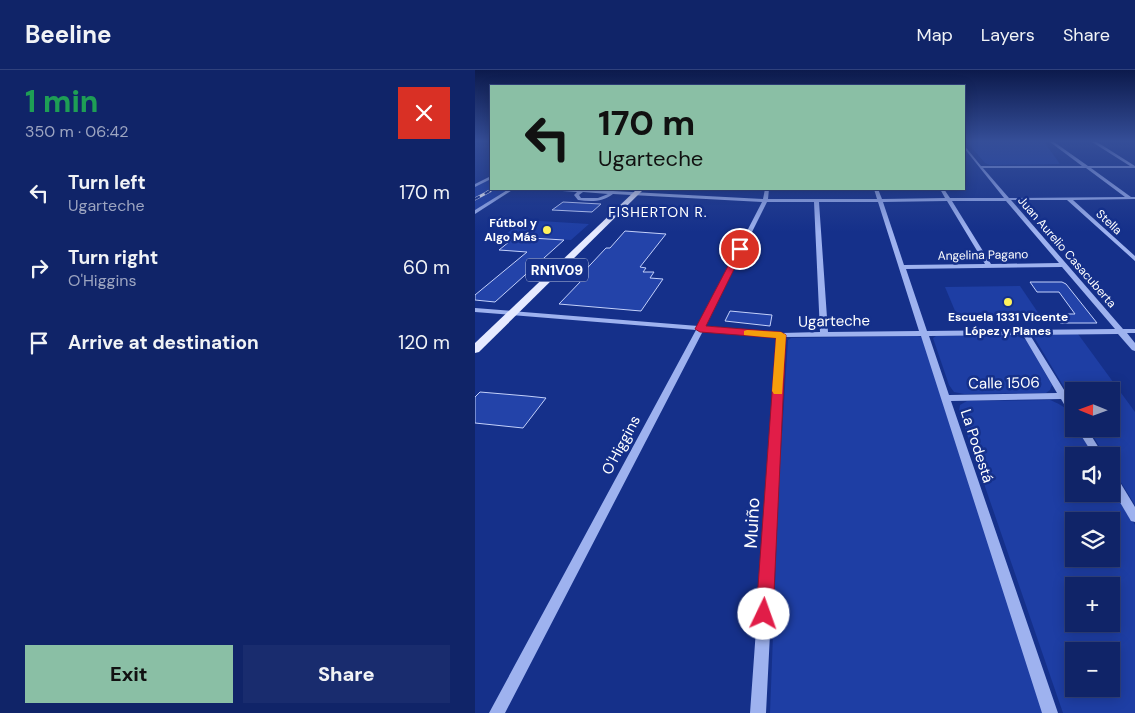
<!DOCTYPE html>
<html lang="en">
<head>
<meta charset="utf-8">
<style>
  body { margin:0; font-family:"DM Sans",sans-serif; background:#192c6e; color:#f1f3f6; height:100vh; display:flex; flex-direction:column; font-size:19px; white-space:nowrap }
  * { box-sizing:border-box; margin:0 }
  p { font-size:16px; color:#9ca4c0 }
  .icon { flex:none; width:28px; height:28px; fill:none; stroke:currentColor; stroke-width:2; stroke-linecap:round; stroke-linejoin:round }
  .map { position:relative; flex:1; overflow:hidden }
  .side { display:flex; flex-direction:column; background:#102468; width:475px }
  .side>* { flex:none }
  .guide { position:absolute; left:15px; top:15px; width:475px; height:105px; border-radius:0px; box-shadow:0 2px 12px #0003,0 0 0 1px #30417c; background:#8abfa5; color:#111; overflow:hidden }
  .needle { width:32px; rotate:271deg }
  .tools { position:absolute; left:590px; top:312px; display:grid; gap:10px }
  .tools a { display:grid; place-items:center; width:55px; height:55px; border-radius:0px; background:#102468; box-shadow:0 2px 12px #0003,0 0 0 1px #30417c; font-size:25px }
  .pin { position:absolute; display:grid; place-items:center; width:42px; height:42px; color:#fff; margin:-21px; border:2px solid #fff; border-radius:50%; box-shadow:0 1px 5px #0007 }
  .me { position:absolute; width:55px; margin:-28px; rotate:3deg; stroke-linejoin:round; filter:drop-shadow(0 0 4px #0008) }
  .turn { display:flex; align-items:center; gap:18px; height:105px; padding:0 25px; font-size:22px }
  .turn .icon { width:65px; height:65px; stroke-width:2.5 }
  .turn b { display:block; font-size:35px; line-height:42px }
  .round { display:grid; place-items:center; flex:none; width:52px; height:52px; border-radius:0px; background:#192c6e }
  .head { display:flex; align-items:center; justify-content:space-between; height:85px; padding:0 25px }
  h1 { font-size:30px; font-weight:800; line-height:38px; color:#1e9e55 }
  .button { display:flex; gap:10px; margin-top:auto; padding:10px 25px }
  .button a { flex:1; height:58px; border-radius:0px; background:#8abfa5; color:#111; font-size:20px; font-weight:800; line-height:58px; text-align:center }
  .button a+a { background:#192c6e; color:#f1f3f6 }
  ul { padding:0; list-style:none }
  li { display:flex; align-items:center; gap:15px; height:75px; padding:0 25px }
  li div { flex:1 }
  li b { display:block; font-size:19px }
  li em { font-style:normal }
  header { display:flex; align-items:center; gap:30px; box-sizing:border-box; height:70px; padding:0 25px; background:#102468; border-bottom:1px solid #30417c }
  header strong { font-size:24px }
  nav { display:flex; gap:28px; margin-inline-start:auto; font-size:18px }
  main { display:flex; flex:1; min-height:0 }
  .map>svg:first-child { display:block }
  .green { fill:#1e3ea4; fill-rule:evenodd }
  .building { fill:#2343a9; stroke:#c4d1fb }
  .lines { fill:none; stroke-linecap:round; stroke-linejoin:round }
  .minor { fill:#9eb2ef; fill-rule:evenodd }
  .major { fill:#e6eaff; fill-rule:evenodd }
  .rail-far1-casing { stroke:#fff; stroke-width:2 }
  .rail-casing { stroke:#fff; stroke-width:3 }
  .rail-far1 { stroke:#15308a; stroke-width:1; stroke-dasharray:4.5; stroke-linecap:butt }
  .rail { stroke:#15308a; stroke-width:2; stroke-dasharray:5.5; stroke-linecap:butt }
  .route { fill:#e11d48; stroke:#92132f }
  .slow { fill:#f59e0b }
  .poi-dot { fill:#fff25c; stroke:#15308a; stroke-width:2 }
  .labels { text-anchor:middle; stroke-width:5; stroke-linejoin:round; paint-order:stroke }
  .far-street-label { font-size:12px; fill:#fff; stroke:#15308a }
  .far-poi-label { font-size:12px; font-weight:bold; fill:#fff; stroke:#15308a; text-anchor:end }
  .far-neighbourhood-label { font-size:14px; letter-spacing:1px; fill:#fff; stroke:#15308a }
  .shield { fill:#15308a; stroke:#b9c1dc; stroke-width:1 }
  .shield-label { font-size:14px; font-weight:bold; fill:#fff }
  .street-label { font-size:15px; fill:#fff; stroke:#15308a }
  .near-street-label { font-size:18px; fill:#fff; stroke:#15308a }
</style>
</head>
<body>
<header>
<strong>Beeline</strong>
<nav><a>Map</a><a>Layers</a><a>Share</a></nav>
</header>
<main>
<section class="side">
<div class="head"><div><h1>1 min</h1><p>350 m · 06:42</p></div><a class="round" style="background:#d93025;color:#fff"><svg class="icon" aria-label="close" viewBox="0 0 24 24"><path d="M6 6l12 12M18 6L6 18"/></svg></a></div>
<ul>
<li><svg class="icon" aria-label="left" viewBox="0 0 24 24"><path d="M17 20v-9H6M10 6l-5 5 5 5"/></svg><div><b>Turn left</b><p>Ugarteche</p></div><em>170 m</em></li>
<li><svg class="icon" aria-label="right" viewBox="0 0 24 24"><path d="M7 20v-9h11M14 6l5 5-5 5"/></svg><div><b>Turn right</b><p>O'Higgins</p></div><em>60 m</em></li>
<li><svg class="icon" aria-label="arrive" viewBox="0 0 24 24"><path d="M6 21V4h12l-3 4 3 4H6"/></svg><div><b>Arrive at destination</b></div><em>120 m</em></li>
</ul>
<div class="button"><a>Exit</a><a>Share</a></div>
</section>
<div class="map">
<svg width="660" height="643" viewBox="0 0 660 643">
  <rect width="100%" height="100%" fill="#15308a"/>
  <g class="green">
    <polygon points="492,72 569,72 585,94 515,95 510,93"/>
    <polygon points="16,107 16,119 37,119 0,142 0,116"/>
    <polygon points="49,150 114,154 96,170 28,166"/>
    <polygon points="545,216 566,247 483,248 470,217"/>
    <polygon points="603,264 660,342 660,435 636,396 636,386 630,386 614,359 636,359 636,321 599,321 599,334 559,267 562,265"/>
    <polygon points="541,265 551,270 577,315 575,320 571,323 489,324 479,322 474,315 458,268 461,266"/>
    <polygon points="442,266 447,267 568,643 295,643 304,411 313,270 316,268"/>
    <path d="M575,330c14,6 24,11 24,29h4l17,27h-21v38h37v-10l24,41v188h-72l-104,-302 1,-6 7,-4zM599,451h37v38h-37zM599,516h37v38h-37zM599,581h37v38h-37z"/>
  </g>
  <g class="building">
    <polygon points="88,132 126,134 117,142 77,140"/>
    <polygon points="150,161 191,164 165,197 171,198 168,202 179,202 175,208 188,209 166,241 84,234 107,210 101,210 131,178 135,178"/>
    <polygon points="40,167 89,170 20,232 0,230 0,225 52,182 24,180"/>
    <polygon points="555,212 587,212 591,214 622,253 585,253 579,244 600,244 584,222 562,222"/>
    <polygon points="255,241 297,245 295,256 250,251"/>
    <polygon points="5,322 52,326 71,328 48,358 0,353 0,327"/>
  </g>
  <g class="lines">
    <g class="minor">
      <path d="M575,72h4l34,24h42l-38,-24h5l38,24v2h-44l40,29h4v2l-62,1 62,56v5l-68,-61h-56l112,129h12v4h-8l8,10v8l-3,-1 -14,-16 -88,1 44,71v11l-3,-1 -10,-17 -110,2 107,312h-16l-121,-377 -136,1 -19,376h-16l27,-376 -74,-6 -198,382h-16l207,-383 -221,-18v-4l223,18 64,-124 -149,-8c-10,8 -22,8 -35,6l-4,-5 3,-3 -29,-2 -2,-1 67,2 150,8 2,-10h4l-1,10h109l-3,-10h4l4,10 63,-1 -5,-9h4l6,9h54l-40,-50v-3l17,21h101zM508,98h103l39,29 -116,1zM108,122l25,2 -10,4h-17l-2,-3zM472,131l38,63 -81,1 -21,-63zM477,131h54l53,62 -68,1zM292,132h47l6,130 -39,1 -76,-7zM344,132h59l41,129 -91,1zM587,197l53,62 -188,2 -21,-62zM548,265l34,58 -108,2 -20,-59z"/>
      <polygon points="16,106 16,109 0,117 0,114"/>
      <polygon points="34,119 39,119 0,144 0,140"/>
      <polygon points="602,359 612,359 629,386 619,386"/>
      <polygon points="636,403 640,404 660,437 660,452 656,451 636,417"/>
    </g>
    <polygon class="major" points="162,119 169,119 4,282 0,283 0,273"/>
    <g class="rail-far1-casing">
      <polyline id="rail-far1" points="12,122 18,119"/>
    </g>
    <g class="rail-casing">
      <polyline id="rail" points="0,129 15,121"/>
    </g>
    <use href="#rail-far1" class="rail-far1"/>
    <use href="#rail" class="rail"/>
  </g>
  <linearGradient id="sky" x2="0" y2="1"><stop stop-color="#0c1a4c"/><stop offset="0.44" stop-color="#354e98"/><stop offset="1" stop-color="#354e98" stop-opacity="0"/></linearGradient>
  <rect width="660" height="162" fill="url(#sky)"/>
  <polygon class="route" points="265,176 269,179 231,256 306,262 311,265 298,544 295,550 289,552 283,550 281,544 301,268 225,262 220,259 262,179"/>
  <polygon class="slow" points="272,260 306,262 311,265 307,324 299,324 297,321 301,268 269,265 269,261"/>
  <g class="poi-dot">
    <circle cx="72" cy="160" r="5"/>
    <circle cx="533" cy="232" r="5"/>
  </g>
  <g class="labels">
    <g class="far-street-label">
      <text transform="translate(634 152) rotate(43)" y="4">Stella</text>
      <text transform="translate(592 182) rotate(49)" y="4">Juan Aurelio Casacuberta</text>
      <text transform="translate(508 185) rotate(-1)" y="4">Angelina Pagano</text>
    </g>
    <g class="far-poi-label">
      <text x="62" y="157">Fútbol y<tspan x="62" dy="14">Algo Más</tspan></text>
      <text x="533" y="251" text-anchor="middle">Escuela 1331 Vicente<tspan x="533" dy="14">López y Planes</tspan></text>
    </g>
    <g class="far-neighbourhood-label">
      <text x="183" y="147">FISHERTON R.</text>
    </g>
    <rect class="shield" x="51" y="188.5" width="62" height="23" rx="4"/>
    <g class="shield-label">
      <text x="82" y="205">RN1V09</text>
    </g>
    <g class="street-label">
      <text transform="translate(359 251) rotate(-1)" y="5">Ugarteche</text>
      <text transform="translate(529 313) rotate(-1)" y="5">Calle 1506</text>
      <text transform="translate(146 375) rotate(-62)" y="5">O'Higgins</text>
      <text transform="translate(502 376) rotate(72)" y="5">La Podestá</text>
    </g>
    <g class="near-street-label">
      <text transform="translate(277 453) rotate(-87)" y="6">Muiño</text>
    </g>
  </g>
</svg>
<div class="tools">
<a><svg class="needle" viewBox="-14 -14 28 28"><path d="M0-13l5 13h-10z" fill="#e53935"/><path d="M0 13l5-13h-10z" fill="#9ca4c0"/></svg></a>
<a><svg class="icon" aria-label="sound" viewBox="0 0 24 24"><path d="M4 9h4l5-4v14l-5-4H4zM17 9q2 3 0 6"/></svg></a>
<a><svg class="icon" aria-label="layers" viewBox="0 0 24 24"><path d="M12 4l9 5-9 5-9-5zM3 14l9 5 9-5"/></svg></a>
<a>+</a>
<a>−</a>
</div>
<div class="pin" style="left:265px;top:179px;background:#d93025"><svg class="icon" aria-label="arrive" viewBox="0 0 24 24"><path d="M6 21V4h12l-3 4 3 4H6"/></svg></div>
<svg class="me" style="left:289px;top:544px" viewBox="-20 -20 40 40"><circle r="19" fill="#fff"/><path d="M0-13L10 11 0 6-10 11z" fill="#e11d48"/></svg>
<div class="guide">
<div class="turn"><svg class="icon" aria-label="left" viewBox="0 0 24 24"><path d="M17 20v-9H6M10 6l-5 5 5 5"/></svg><div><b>170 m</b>Ugarteche</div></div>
</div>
</div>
</main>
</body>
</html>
